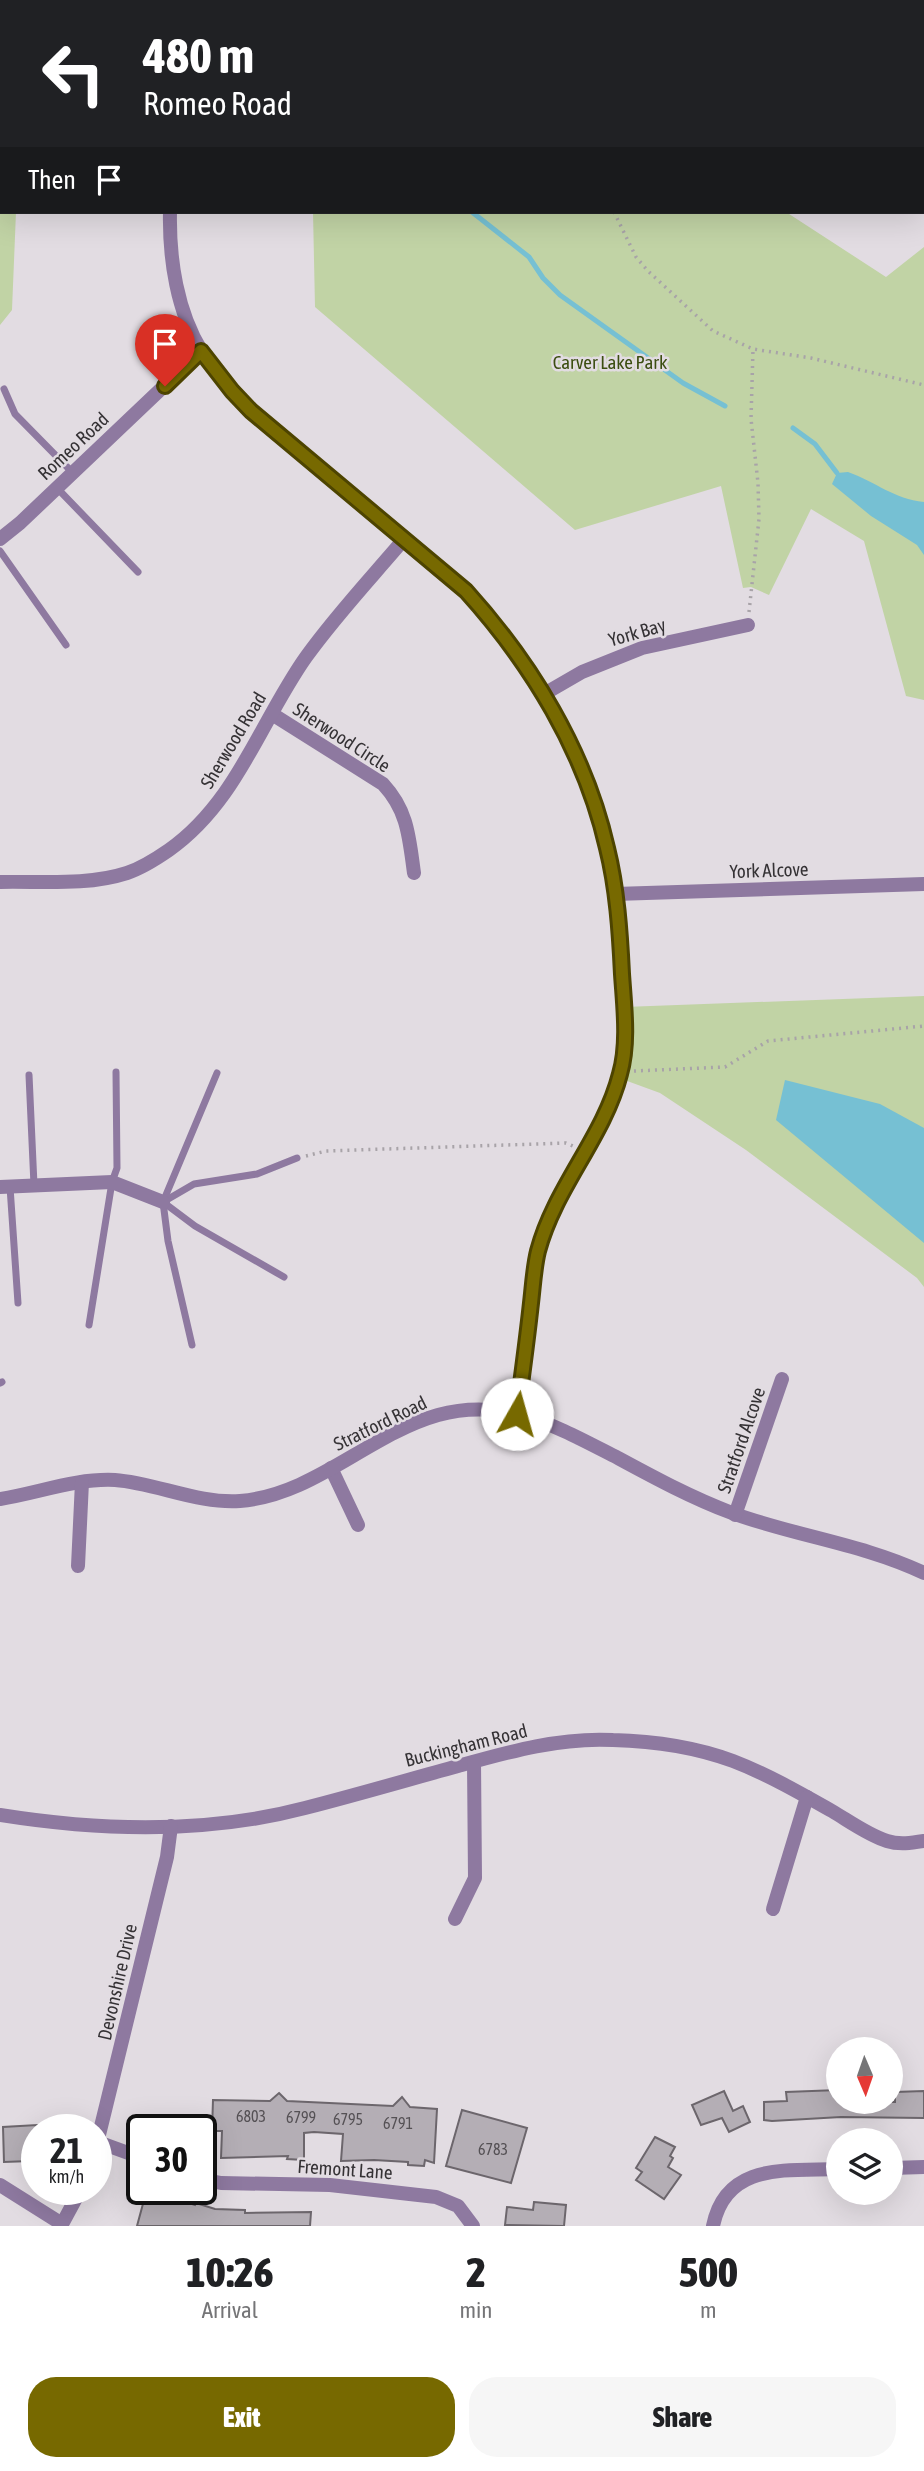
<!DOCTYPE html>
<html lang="en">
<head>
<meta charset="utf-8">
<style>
  body { margin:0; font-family:"Asap Condensed",sans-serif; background:#f6f6f6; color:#202124; height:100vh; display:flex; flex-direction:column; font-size:26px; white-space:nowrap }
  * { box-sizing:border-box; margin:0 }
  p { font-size:23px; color:#757577 }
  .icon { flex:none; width:38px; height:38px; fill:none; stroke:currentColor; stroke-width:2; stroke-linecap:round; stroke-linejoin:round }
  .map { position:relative; height:2226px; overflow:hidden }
  .panel { display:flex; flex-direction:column; background:#fff; flex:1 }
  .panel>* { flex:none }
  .banner { position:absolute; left:0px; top:0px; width:924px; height:214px; box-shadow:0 7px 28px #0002; background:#202124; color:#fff; overflow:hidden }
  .needle { width:46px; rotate:178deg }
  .tools { position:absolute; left:826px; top:2037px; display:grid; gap:14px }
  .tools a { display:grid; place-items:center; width:77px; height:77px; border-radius:50%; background:#fff; box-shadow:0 7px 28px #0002; font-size:35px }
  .speed { position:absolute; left:21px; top:2114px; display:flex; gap:14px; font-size:35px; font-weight:700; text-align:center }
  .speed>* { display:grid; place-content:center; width:91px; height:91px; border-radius:50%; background:#fff; box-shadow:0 7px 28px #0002; line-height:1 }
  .speed small { font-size:18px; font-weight:400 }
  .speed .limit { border:4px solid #111; border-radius:10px; background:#fff; color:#111 }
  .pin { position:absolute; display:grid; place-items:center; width:60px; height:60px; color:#fff; margin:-72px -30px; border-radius:50% 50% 50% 0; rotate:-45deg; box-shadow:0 0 7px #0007 }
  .pin .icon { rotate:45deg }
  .me { position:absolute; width:77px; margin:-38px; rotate:7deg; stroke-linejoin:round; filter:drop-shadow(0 0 5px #0008) }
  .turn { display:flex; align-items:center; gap:24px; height:147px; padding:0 28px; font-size:32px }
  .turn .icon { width:91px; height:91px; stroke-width:2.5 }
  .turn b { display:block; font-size:49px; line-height:60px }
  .then { display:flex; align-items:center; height:66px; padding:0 28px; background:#0003; gap:14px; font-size:26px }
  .eta { display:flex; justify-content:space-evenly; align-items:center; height:119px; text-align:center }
  .eta b { font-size:42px; font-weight:800; line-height:49px }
  .button { display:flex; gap:14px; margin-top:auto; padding:14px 28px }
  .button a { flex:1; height:80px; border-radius:28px; background:#776900; color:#fff; font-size:28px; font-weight:800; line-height:80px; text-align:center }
  .button a+a { background:#f6f6f6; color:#202124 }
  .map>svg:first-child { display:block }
  .green { fill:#c1d3a5 }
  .water { fill:#76c0d3 }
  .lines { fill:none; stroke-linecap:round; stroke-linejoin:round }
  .stream { stroke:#76c0d3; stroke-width:5 }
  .building { fill:#b4aeb5; stroke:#6c666c; stroke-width:2 }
  .path { stroke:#a8a3a8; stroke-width:3.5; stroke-dasharray:2 5; stroke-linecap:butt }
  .lane { stroke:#8e79a0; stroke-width:7 }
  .street { stroke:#8e79a0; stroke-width:14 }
  .route-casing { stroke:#4d4400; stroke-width:18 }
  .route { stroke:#776900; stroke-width:12 }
  .labels { text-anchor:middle; stroke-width:5; stroke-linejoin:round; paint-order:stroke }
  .number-label { font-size:16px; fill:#555155 }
  .park-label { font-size:19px; fill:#3c4e11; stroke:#e2dce2 }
  .street-label { font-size:19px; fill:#353235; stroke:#e2dce2 }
</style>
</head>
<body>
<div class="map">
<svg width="924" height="2226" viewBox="0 0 924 2226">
  <rect width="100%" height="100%" fill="#e2dce2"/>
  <g class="green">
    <polygon points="0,156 2,212 16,212 12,310 0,325"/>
    <polygon points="313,212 786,212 886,277 924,247 924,700 906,696 864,541 811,509 769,595 751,587 743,588 721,486 575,530 315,307"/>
    <polygon points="924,996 924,1287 917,1278 746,1150 660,1093 619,1078 624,1007"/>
  </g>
  <g class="water">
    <path d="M848,472c28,10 46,27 76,30v53l-7,-10 -46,-29 -39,-32 5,-11z"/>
    <polygon points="785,1080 880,1104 924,1128 924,1243 776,1120"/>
  </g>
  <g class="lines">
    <g class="stream">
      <polyline points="472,212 529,257 543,278 560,295 683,383 725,406"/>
      <polyline points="793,428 815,444 837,473"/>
    </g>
  </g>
  <g class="building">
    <polygon points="838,2090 838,2102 895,2102 895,2092 924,2091 924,2118 841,2117 772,2121 764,2120 764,2102 787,2101 786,2092"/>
    <polygon points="724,2091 733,2111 743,2106 750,2122 729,2132 722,2118 701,2125 692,2105"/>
    <polygon points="279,2093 287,2101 393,2106 402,2097 410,2107 437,2109 434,2163 425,2160 424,2166 408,2165 408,2162 374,2160 341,2161 343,2134 314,2132 304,2133 304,2160 287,2159 288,2156 221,2158 222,2131 212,2131 213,2100 270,2101"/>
    <polygon points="462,2110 527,2128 511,2183 446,2166"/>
    <polygon points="37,2125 37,2156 30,2156 30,2161 4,2162 3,2127"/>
    <polygon points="655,2137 675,2147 670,2156 673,2158 668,2167 681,2175 664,2199 636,2180 642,2172 636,2168"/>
    <polygon points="147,2189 195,2205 196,2203 215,2209 245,2210 245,2213 311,2212 310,2226 137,2226"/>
    <polygon points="534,2202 566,2205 564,2226 505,2225 507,2207 533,2210"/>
  </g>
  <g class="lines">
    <g class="path">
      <polyline points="382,0 383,2"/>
      <polyline points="614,212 636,257 648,271 713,331 753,349 811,358 924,385"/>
      <polyline points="749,612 759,519 758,483 751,419 753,349"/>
      <polyline points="634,1071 725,1067 768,1041 924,1026"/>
      <polyline points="306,1156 326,1151 566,1143 573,1146"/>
    </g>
    <g class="lane">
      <polyline points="4,389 15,414 73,473"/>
      <polyline points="57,488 138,572"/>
      <polyline points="0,551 66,645"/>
      <polyline points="29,1075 34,1185"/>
      <polyline points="10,1187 18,1303"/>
      <polyline points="284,1277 195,1226 163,1202 194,1184 257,1174 297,1158"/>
      <polyline points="89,1325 112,1182 117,1168 116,1072"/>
      <polyline points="192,1345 168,1241 163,1202 217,1073"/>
      <polyline points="0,1383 2,1382"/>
    </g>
    <g class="street">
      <polyline points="104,0 107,2"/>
      <polyline points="276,2 277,0"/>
      <polyline points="882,2 883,0"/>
      <path d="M170,212c-1,47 7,100 32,140 14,22 31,40 49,59l215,180c65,72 120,161 141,257 10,41 13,84 15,126 2,32 6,69 -2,100 -16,63 -65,113 -82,177 -4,16 -5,35 -7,52 -4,37 -9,74 -14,111"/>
      <polyline points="0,539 20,523 201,351"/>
      <polyline points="544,694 582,672 642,648 748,625"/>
      <path d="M272,714l111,70c25,27 26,53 31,89"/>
      <path d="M0,882c41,-1 87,4 127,-9 15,-5 29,-14 42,-23 68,-48 91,-128 137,-193 30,-42 66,-80 99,-119"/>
      <polyline points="615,894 924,884"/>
      <polyline points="0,1187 112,1182 163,1202"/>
      <polyline points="331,1468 358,1525"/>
      <path d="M0,1499c38,-6 76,-21 115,-19 41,3 83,24 125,21 74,-6 128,-66 198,-86 68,-19 121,13 180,43 37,20 74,40 114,55 63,23 131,31 192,60"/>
      <polyline points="735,1515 782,1379"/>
      <polyline points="78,1566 82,1482"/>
      <path d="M0,1815c100,16 206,19 305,-7 51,-13 102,-28 153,-42 50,-14 102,-29 155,-26 40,1 82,7 120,21 34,13 67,32 99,50 17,10 36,24 55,30 12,4 25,2 37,0"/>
      <polyline points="773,1909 807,1797"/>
      <polyline points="455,1919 475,1878 474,1762"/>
      <polyline points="98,2142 142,2158"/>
      <polyline points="96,2147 167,1857 171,1826"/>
      <polyline points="891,2168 924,2167"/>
      <polyline points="201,2179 221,2183 330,2185 436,2197 458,2206 473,2226"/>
      <polyline points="0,2185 62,2224"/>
      <polyline points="61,2226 81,2189"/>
      <path d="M713,2226c13,-64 74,-55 125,-57"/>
    </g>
  </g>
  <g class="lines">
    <g class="route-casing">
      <path id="route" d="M165,386l36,-35 31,40 19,20 215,180c65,72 119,160 141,257 10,40 13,84 15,126 2,31 7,69 -2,100 -16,63 -65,113 -82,177 -4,16 -5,35 -7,52 -4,37 -9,74 -14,111"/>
    </g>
    <use href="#route" class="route"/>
  </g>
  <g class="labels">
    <g class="number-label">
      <text x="251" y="2122">6803</text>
      <text x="301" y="2123">6799</text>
      <text x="348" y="2125">6795</text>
      <text x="398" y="2129">6791</text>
      <text x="493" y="2155">6783</text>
    </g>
    <g class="park-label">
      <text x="610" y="369">Carver Lake Park</text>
    </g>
    <g class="street-label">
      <text transform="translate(73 446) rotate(-43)" y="7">Romeo Road</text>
      <text transform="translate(637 632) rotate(-16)" y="7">York Bay</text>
      <text transform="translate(342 737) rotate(33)" y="7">Sherwood Circle</text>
      <text transform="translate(233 740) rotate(-59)" y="7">Sherwood Road</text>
      <text transform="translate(769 870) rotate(-2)" y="7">York Alcove</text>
      <text transform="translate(380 1423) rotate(-26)" y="7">Stratford Road</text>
      <text transform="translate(741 1440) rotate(-71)" y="7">Stratford Alcove</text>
      <text transform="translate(466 1745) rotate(-14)" y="7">Buckingham Road</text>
      <text transform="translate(117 1982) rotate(-77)" y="7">Devonshire Drive</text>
      <text transform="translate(345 2169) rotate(4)" y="7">Fremont Lane</text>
    </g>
  </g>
</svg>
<div class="tools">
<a><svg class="needle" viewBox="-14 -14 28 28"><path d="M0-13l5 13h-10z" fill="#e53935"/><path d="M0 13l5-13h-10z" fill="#757577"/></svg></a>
<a><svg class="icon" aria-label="layers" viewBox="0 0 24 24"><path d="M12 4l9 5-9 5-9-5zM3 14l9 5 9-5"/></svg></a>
</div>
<div class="speed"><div>21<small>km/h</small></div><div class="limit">30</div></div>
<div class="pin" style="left:165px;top:386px;background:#d93025"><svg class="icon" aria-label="arrive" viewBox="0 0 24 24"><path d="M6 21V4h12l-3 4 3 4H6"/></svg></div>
<svg class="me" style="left:517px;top:1414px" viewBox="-20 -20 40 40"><circle r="19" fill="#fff"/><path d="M0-13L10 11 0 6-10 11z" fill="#776900"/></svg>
<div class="banner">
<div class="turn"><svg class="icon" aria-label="left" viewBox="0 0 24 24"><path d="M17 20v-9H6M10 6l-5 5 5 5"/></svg><div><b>480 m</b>Romeo Road</div></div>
<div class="then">Then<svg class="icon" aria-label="arrive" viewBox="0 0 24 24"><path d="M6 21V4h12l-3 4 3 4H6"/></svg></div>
</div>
</div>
<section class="panel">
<div class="eta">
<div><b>10:26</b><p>Arrival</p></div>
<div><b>2</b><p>min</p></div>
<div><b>500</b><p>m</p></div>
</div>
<div class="button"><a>Exit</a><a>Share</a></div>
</section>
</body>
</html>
